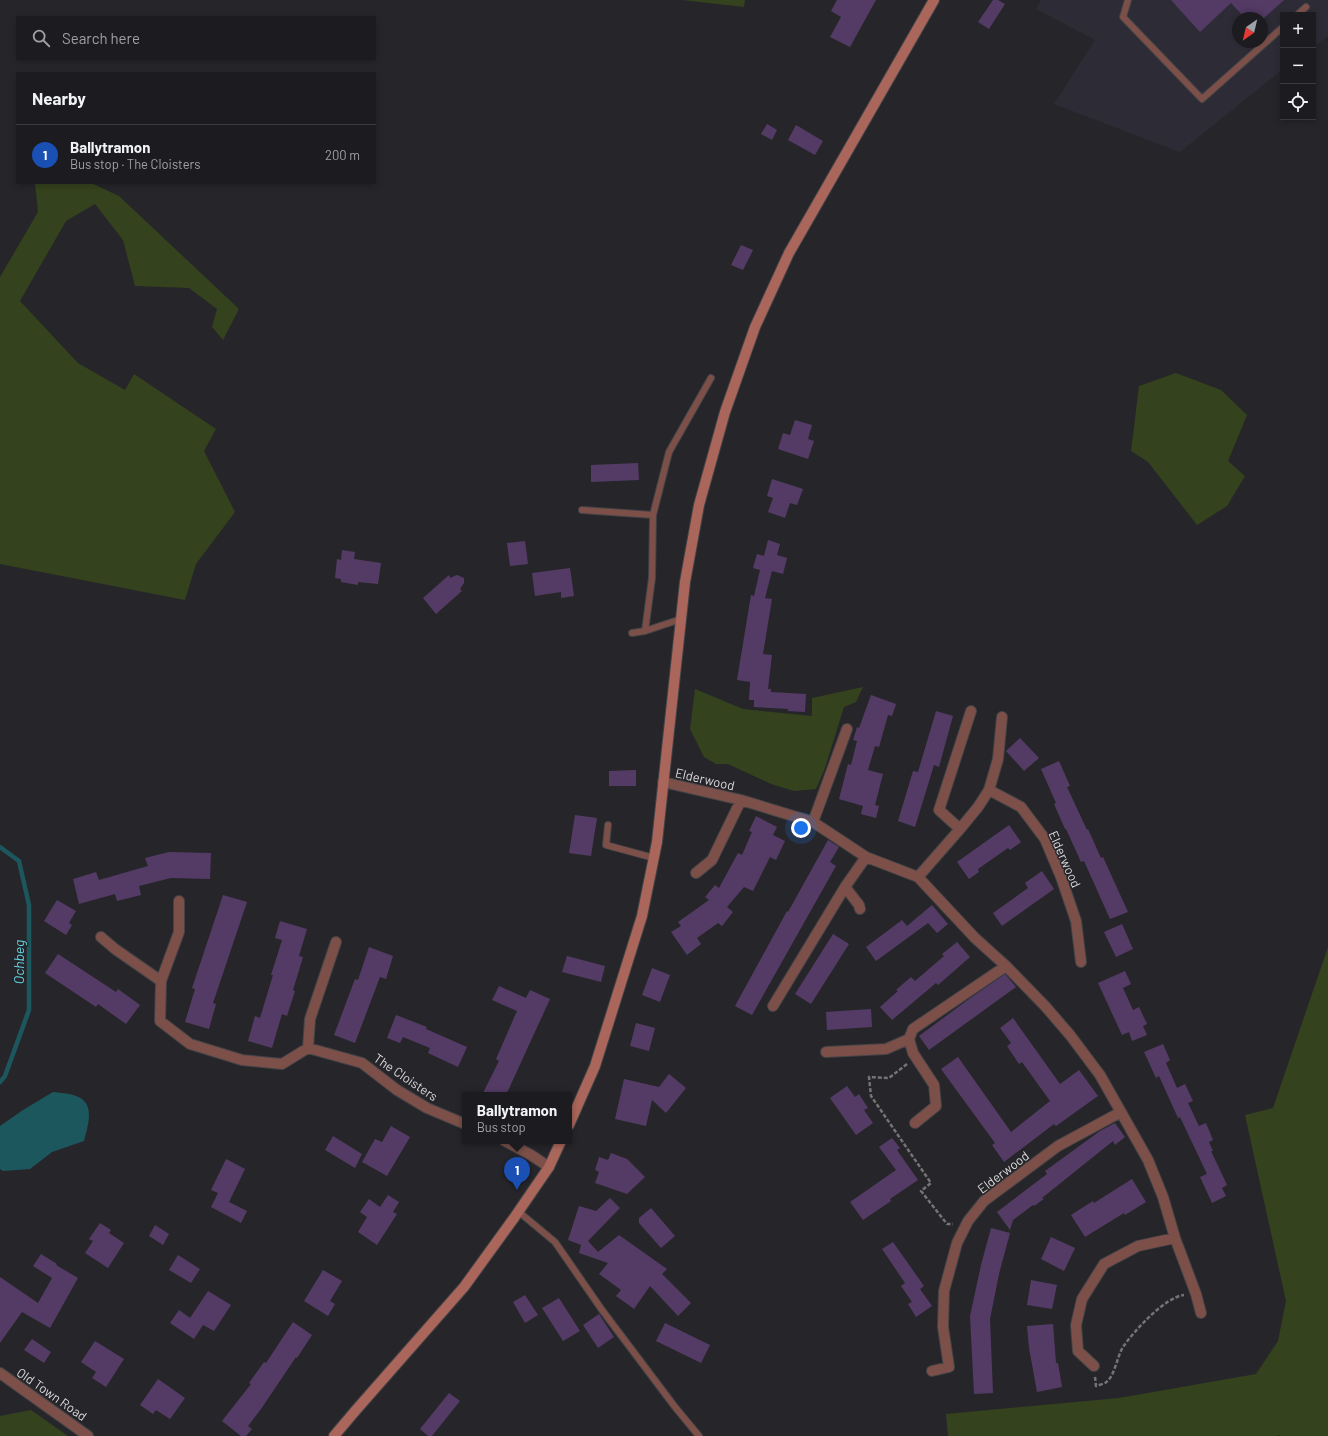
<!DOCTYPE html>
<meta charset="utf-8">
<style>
:root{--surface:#1c1c20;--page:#29292d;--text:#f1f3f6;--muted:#a0a1a5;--line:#3a3a3e;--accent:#f788ec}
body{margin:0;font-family:Barlow,sans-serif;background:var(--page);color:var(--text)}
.controls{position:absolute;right:12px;top:12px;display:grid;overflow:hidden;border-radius:0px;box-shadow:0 2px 6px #0003}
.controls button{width:36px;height:36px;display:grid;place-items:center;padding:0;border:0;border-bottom:1px solid var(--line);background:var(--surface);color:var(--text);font:20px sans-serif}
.compass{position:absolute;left:1232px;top:12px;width:36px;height:36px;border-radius:50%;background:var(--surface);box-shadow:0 2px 6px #0003;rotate:214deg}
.you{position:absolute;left:801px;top:828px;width:14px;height:14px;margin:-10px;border:3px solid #fff;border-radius:50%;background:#1a73e8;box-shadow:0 0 0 6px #1a73e833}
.badge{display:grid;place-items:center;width:26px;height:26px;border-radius:50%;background:var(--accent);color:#fff;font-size:13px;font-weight:700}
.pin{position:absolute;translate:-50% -33px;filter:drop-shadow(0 1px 2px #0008)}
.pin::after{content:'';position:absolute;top:21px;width:14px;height:12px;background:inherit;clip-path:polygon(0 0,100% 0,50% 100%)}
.popup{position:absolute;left:462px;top:1092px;width:110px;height:52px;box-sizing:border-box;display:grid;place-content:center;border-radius:0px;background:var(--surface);filter:drop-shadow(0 1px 3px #0005);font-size:13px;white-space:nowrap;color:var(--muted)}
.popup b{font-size:15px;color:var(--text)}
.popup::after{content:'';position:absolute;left:50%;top:100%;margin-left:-8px;border:8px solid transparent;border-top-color:var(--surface)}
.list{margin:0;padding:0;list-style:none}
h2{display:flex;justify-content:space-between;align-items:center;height:52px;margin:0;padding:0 16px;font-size:17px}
h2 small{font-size:13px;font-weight:400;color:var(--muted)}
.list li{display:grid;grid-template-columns:26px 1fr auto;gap:12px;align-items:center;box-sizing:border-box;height:60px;padding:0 16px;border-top:1px solid var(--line)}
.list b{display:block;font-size:15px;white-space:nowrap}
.list p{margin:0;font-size:13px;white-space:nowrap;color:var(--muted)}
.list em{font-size:13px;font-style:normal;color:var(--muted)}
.icon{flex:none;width:22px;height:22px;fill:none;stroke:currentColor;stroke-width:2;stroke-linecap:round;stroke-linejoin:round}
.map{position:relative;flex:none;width:1328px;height:1436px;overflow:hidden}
.search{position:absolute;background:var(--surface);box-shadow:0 2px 6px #0003;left:16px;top:16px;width:360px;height:44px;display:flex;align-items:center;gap:10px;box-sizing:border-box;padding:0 14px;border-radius:0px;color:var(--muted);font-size:15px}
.panel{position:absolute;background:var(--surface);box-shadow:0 2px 6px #0003;left:16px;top:72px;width:360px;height:112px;border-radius:0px}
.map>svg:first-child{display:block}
</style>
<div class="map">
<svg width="1328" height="1436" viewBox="0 0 1328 1436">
<rect width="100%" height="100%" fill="#26262a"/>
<path fill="#2d2c36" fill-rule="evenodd" d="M1041 0H1328V36L1313 47V15H1283V69L1180 152 1054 104 1095 40 1036 9ZM1238 18H1262V42H1238Z"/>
<path fill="#34421d" d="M682 0H745L744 7Z
M35 183H91L119 196 239 309 223 340 212 327 217 309 189 288 135 286 123 240 95 204 66 221 20 301 78 363 125 390 134 374 216 429 204 451 235 512 196 564 185 600 0 564V277L38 212Z
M1176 373 1221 390 1247 415 1228 461 1245 476 1227 506 1197 525 1148 462 1131 451 1139 386Z
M863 687 856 702 844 707 825 768 816 789 794 791 771 784 728 764H716L704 757 690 729 695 689 743 709 812 716V698Z
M1328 947V1436H1280L1279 1435 1277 1436H948L946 1414 1119 1398 1256 1374 1278 1341 1286 1301 1245 1115 1273 1108Z
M31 1410 68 1436H0V1416Z"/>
<path fill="#1d575e" d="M53 1092C60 1093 69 1093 76 1096 96 1103 88 1125 84 1141L52 1152 30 1169 3 1171 0 1169V1126L23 1110Z"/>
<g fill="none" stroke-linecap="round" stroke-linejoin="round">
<path stroke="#1d575e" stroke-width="4.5" d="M0 847 19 861 29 905V1010L5 1076 0 1082"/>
</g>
<path fill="#543b65" d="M837 0H876L850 47 830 37 841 17 831 11Z
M993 0H998L1005 4 989 29 978 22Z
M1171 0H1284L1264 18H1245L1231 3 1200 32Z
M767 124 777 130 772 140 761 134Z
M796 125 823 141 815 155 788 140Z
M741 245 753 250 743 270 731 265Z
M795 420 812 425 808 439 814 441 808 459 778 449 783 433 790 435Z
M638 463 639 480 591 482V465Z
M772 479 803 489 797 505 790 503 785 518 768 512 773 498 767 496Z
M768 540 780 544 777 555 787 558 783 574 772 571 765 598 772 599 763 654 772 655 768 689H771V692L806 694 805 712 788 711V709L754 707V700H749L750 682 737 680 751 595 754 596 760 570 753 568 757 554 764 556Z
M525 541 528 564 510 566 507 543Z
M342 550 355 552 354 559 381 563 378 584 358 582V585L341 582V579L335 578 337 559 341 560Z
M570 568 574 596 561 598V592L535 596 532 573Z
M449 575 450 578 457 575 464 578V583L460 589 462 591 436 614 423 598Z
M871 695 896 704 892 716 888 715 879 747 875 746 868 770 883 774 875 805 879 806 876 818 861 814 863 806 839 799 848 764 851 765 857 741 853 740 857 727 859 728Z
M936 711 953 716 939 767 934 765 915 827 898 821 913 771 918 772Z
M1020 738 1039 758 1024 771 1006 751Z
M1059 761 1070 786 1067 787 1087 830 1088 829 1101 858 1103 857 1128 912 1110 919 1084 861 1081 862 1066 829H1065L1054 804 1056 803 1041 769Z
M636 770V786H609V771Z
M575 815 597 818 591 856 569 853Z
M756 816 777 827 773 835 785 841 776 860 770 857 753 891 744 887 727 907 733 912 722 926 718 923 697 938 701 944 687 955 671 932 681 926 678 922 709 900 705 897 715 885 719 888 738 853 742 855 752 832 749 831Z
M1009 825 1021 842 1010 850 1008 848 978 869 979 872 969 879 957 862Z
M828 840 839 847 830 862 836 866 752 1015 735 1006 787 911 788 912Z
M169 852 211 853 210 879 171 878 139 886 141 895 117 901 115 894 79 904 73 879 96 872 99 880 148 866 145 858Z
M1042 871 1054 889 1002 926 993 913 1028 888 1025 883Z
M223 895 247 902 213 1003 216 1004 209 1029 185 1022 195 989 192 988Z
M57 900 76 911 69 923 72 925 66 935 44 921Z
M932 905 948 924 937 933 928 923 876 961 866 947 902 920 907 926Z
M280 921 307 929 299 956 303 957 293 990 295 991 287 1016 282 1014 272 1048 248 1041 255 1016 260 1018 273 975H271L282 940 275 938Z
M1122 924 1133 949 1116 957 1104 932Z
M833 934 849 944 811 1004 795 994Z
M957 942 970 957 938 985 936 983 892 1020 880 1007 898 991 896 990 911 977 915 981 944 956 942 954Z
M369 947 393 956 386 979 380 977 355 1043 334 1035 355 979 358 980Z
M58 954 116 992 118 989 140 1005 126 1024 98 1004 96 1007 45 973Z
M567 956 605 966 601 982 562 972Z
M652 968 670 975 660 1002 642 995Z
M1125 971 1131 984 1123 988 1133 1010 1139 1007 1147 1024 1143 1026 1147 1035 1132 1041 1129 1032 1122 1035 1098 983Z
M1005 974 1016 987 929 1050 919 1036 969 999Z
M499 986 526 998 530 990 550 999 506 1095H482L499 1061 496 1059 517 1011 492 1000Z
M871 1009 872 1027 827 1030 826 1012Z
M396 1015 427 1027 426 1029 467 1047 458 1067 428 1053 430 1048 403 1037 400 1043 387 1038Z
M1013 1018 1060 1084 1079 1070 1098 1096 1056 1126 1054 1124 1004 1162 992 1145 995 1143 941 1069 958 1057 1011 1132 1050 1101 1022 1062 1019 1064 1007 1046 1011 1043 1000 1028Z
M636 1023 655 1028 649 1051 630 1046Z
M1163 1044 1170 1060 1166 1063 1177 1088 1185 1084 1193 1101 1188 1103 1199 1126 1206 1123 1213 1140 1209 1142 1213 1151H1211L1227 1185 1222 1188 1226 1196 1212 1203 1200 1177 1207 1174 1180 1117 1178 1118 1159 1076 1156 1078 1144 1052Z
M669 1074 686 1088 666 1113 652 1100 646 1126 615 1119 624 1079 659 1087Z
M847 1086 855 1097 859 1094 868 1108 864 1110 873 1123 856 1135 830 1098Z
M1115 1123 1125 1137 1115 1145 1113 1141 1042 1198 1044 1199 1034 1206 1033 1205 1013 1220 1010 1230 997 1212 1047 1174 1045 1171 1100 1131Z
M391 1126 410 1137 387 1176 362 1162 375 1139 382 1142Z
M333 1136 362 1154 355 1168 325 1150Z
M892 1138 900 1148 897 1150 918 1180 890 1199 891 1201 863 1220 850 1202 896 1170 879 1147Z
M611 1153 627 1159 645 1177 627 1194 595 1183 599 1172 595 1170 599 1157 608 1160Z
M226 1159 245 1169 229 1202 247 1211 241 1223 211 1207 218 1193 211 1190Z
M1132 1179 1146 1202 1125 1215 1124 1213 1085 1237 1071 1215 1093 1201 1094 1203Z
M388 1195 399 1202 393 1212 397 1214 377 1245 358 1232 367 1217 360 1212 369 1199 380 1207Z
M610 1198 620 1208 588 1241 598 1252 619 1235 667 1269 662 1274 691 1303 678 1316 650 1286 634 1309 616 1296 621 1290 599 1274 608 1263 579 1253 581 1245 568 1240 579 1206 596 1211Z
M651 1208 675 1236 661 1248 639 1223V1218Z
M100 1223 111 1230 109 1233 124 1243 108 1268 85 1253 93 1241 89 1239Z
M155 1225 169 1234 163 1245 149 1236Z
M991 1228 1010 1233 999 1274 990 1319 993 1393 974 1394 970 1316 981 1265Z
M1051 1237 1075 1248 1064 1271 1041 1259Z
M893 1242 924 1286 920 1289 932 1306 916 1317 908 1304 912 1302 901 1286 905 1283 882 1249Z
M41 1254 57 1264 56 1265 78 1278 50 1328 22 1312 0 1343V1277L38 1303 52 1278 33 1266Z
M178 1255 200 1269 191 1283 169 1270Z
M323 1270 342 1281 330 1301 335 1304 328 1316 304 1301Z
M1031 1280 1057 1285 1052 1309 1027 1305Z
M208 1291 231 1305 214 1331 203 1325 194 1339 170 1323 179 1310 190 1318Z
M525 1295 538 1315 525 1323 513 1302Z
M559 1298 580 1331 563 1341 542 1308Z
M599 1314 614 1337 598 1348 583 1325Z
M293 1322 312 1335 297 1358 296 1357 261 1409 248 1426 252 1429 246 1436H241L222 1421 251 1384 249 1383 264 1362 266 1363Z
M665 1323 710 1345 701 1363 656 1341Z
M1053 1324 1056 1363H1058L1062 1387 1037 1392 1029 1348 1027 1326Z
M32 1339 51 1352 44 1363 24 1350Z
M95 1341 124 1359 106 1387 92 1378 96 1372 81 1362Z
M158 1379 185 1398 170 1419 156 1410 153 1414 140 1405Z
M449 1393 460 1401 432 1436H428L420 1429Z"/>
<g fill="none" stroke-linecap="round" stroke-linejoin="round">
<g stroke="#434347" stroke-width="8">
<path id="service" d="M1128 0 1123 17 1202 99 1283 27
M1297 15 1306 7
M582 510 653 515
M645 631 652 578 653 515 669 452 711 378
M632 633 645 631 681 619
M608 825 606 845 654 858
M519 1212 555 1242 602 1310 675 1407 699 1436"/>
</g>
<g stroke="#434347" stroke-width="12">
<path id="minor" d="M663 782 741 800 813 822 866 857 918 877 975 938 1006 966 1045 1006 1070 1035 1100 1075 1148 1160 1163 1197 1175 1238 1196 1294 1201 1313
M989 790 1021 807 1045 839 1061 877 1076 921 1081 962
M813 822 847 729
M960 829 939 810 971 711
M696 873 712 860 741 800
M918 877 960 829 978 807 989 790 998 759 1002 717
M845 887 859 905 860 909
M179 901V932L161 981 160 1021 190 1044 242 1060 282 1064 308 1048 362 1063 397 1090 427 1108 465 1124
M101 937 115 949 161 981
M773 1006 845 887 866 857
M308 1048 310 1019 336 942
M826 1052 886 1049 909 1039
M915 1123 936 1106 934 1085 913 1053 909 1039 913 1029 1006 966
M505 1141 531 1155 549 1167
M1094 1366 1078 1351 1076 1325 1082 1299 1104 1264 1138 1246 1175 1238
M932 1371 949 1367 943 1327 944 1291 957 1243 968 1221 984 1201 1058 1146 1121 1112
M0 1373 88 1436"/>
</g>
<g stroke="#434347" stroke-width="12">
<path id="secondary" d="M569 1125 595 1066 642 916 657 842 685 582 699 505 725 412 755 327 789 253 934 0
M334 1436 356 1410 464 1287 514 1218 549 1167 561 1141"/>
</g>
<path stroke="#747477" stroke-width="2.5" stroke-dasharray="4 2" stroke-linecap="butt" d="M907 1064 889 1078 869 1077 871 1096 931 1183 921 1191 947 1224H953
M1095 1377 1096 1386C1099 1385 1103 1384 1105 1383 1115 1377 1117 1356 1123 1347 1134 1331 1165 1297 1184 1295"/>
<use href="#service" stroke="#7c5049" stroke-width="6"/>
<use href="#minor" stroke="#7c5049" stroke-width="10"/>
<use href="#secondary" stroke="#ab665b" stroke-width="10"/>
</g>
<g text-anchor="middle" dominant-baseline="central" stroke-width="3" stroke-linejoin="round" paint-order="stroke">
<g font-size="13" fill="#dbdbde" stroke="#26262a">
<text transform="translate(705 779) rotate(13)">Elderwood</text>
<text transform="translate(1065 859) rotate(66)">Elderwood</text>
<text transform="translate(406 1077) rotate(34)">The Cloisters</text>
<text transform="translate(1003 1172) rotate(-37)">Elderwood</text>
<text transform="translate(52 1394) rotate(35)">Old Town Road</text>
</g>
<g font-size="14" font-style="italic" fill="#61d3e1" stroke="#26262a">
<text transform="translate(18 962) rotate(-90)">Ochbeg</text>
</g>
</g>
</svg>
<div class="controls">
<button>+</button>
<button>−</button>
<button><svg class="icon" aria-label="locate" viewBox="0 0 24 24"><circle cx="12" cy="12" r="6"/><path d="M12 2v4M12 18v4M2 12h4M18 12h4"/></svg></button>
</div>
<svg class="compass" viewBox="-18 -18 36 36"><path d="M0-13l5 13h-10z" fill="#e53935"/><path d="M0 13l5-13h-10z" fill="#a0a1a5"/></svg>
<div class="you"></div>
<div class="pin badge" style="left:517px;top:1190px;background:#1a4fb4">1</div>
<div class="popup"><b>Ballytramon</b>Bus stop</div>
<div class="search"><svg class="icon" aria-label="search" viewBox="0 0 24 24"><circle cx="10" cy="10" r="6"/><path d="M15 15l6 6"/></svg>Search here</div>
<section class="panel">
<h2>Nearby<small></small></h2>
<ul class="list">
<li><span class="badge" style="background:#1a4fb4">1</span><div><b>Ballytramon</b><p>Bus stop · The Cloisters</p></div><em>200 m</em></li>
</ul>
</section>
</div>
